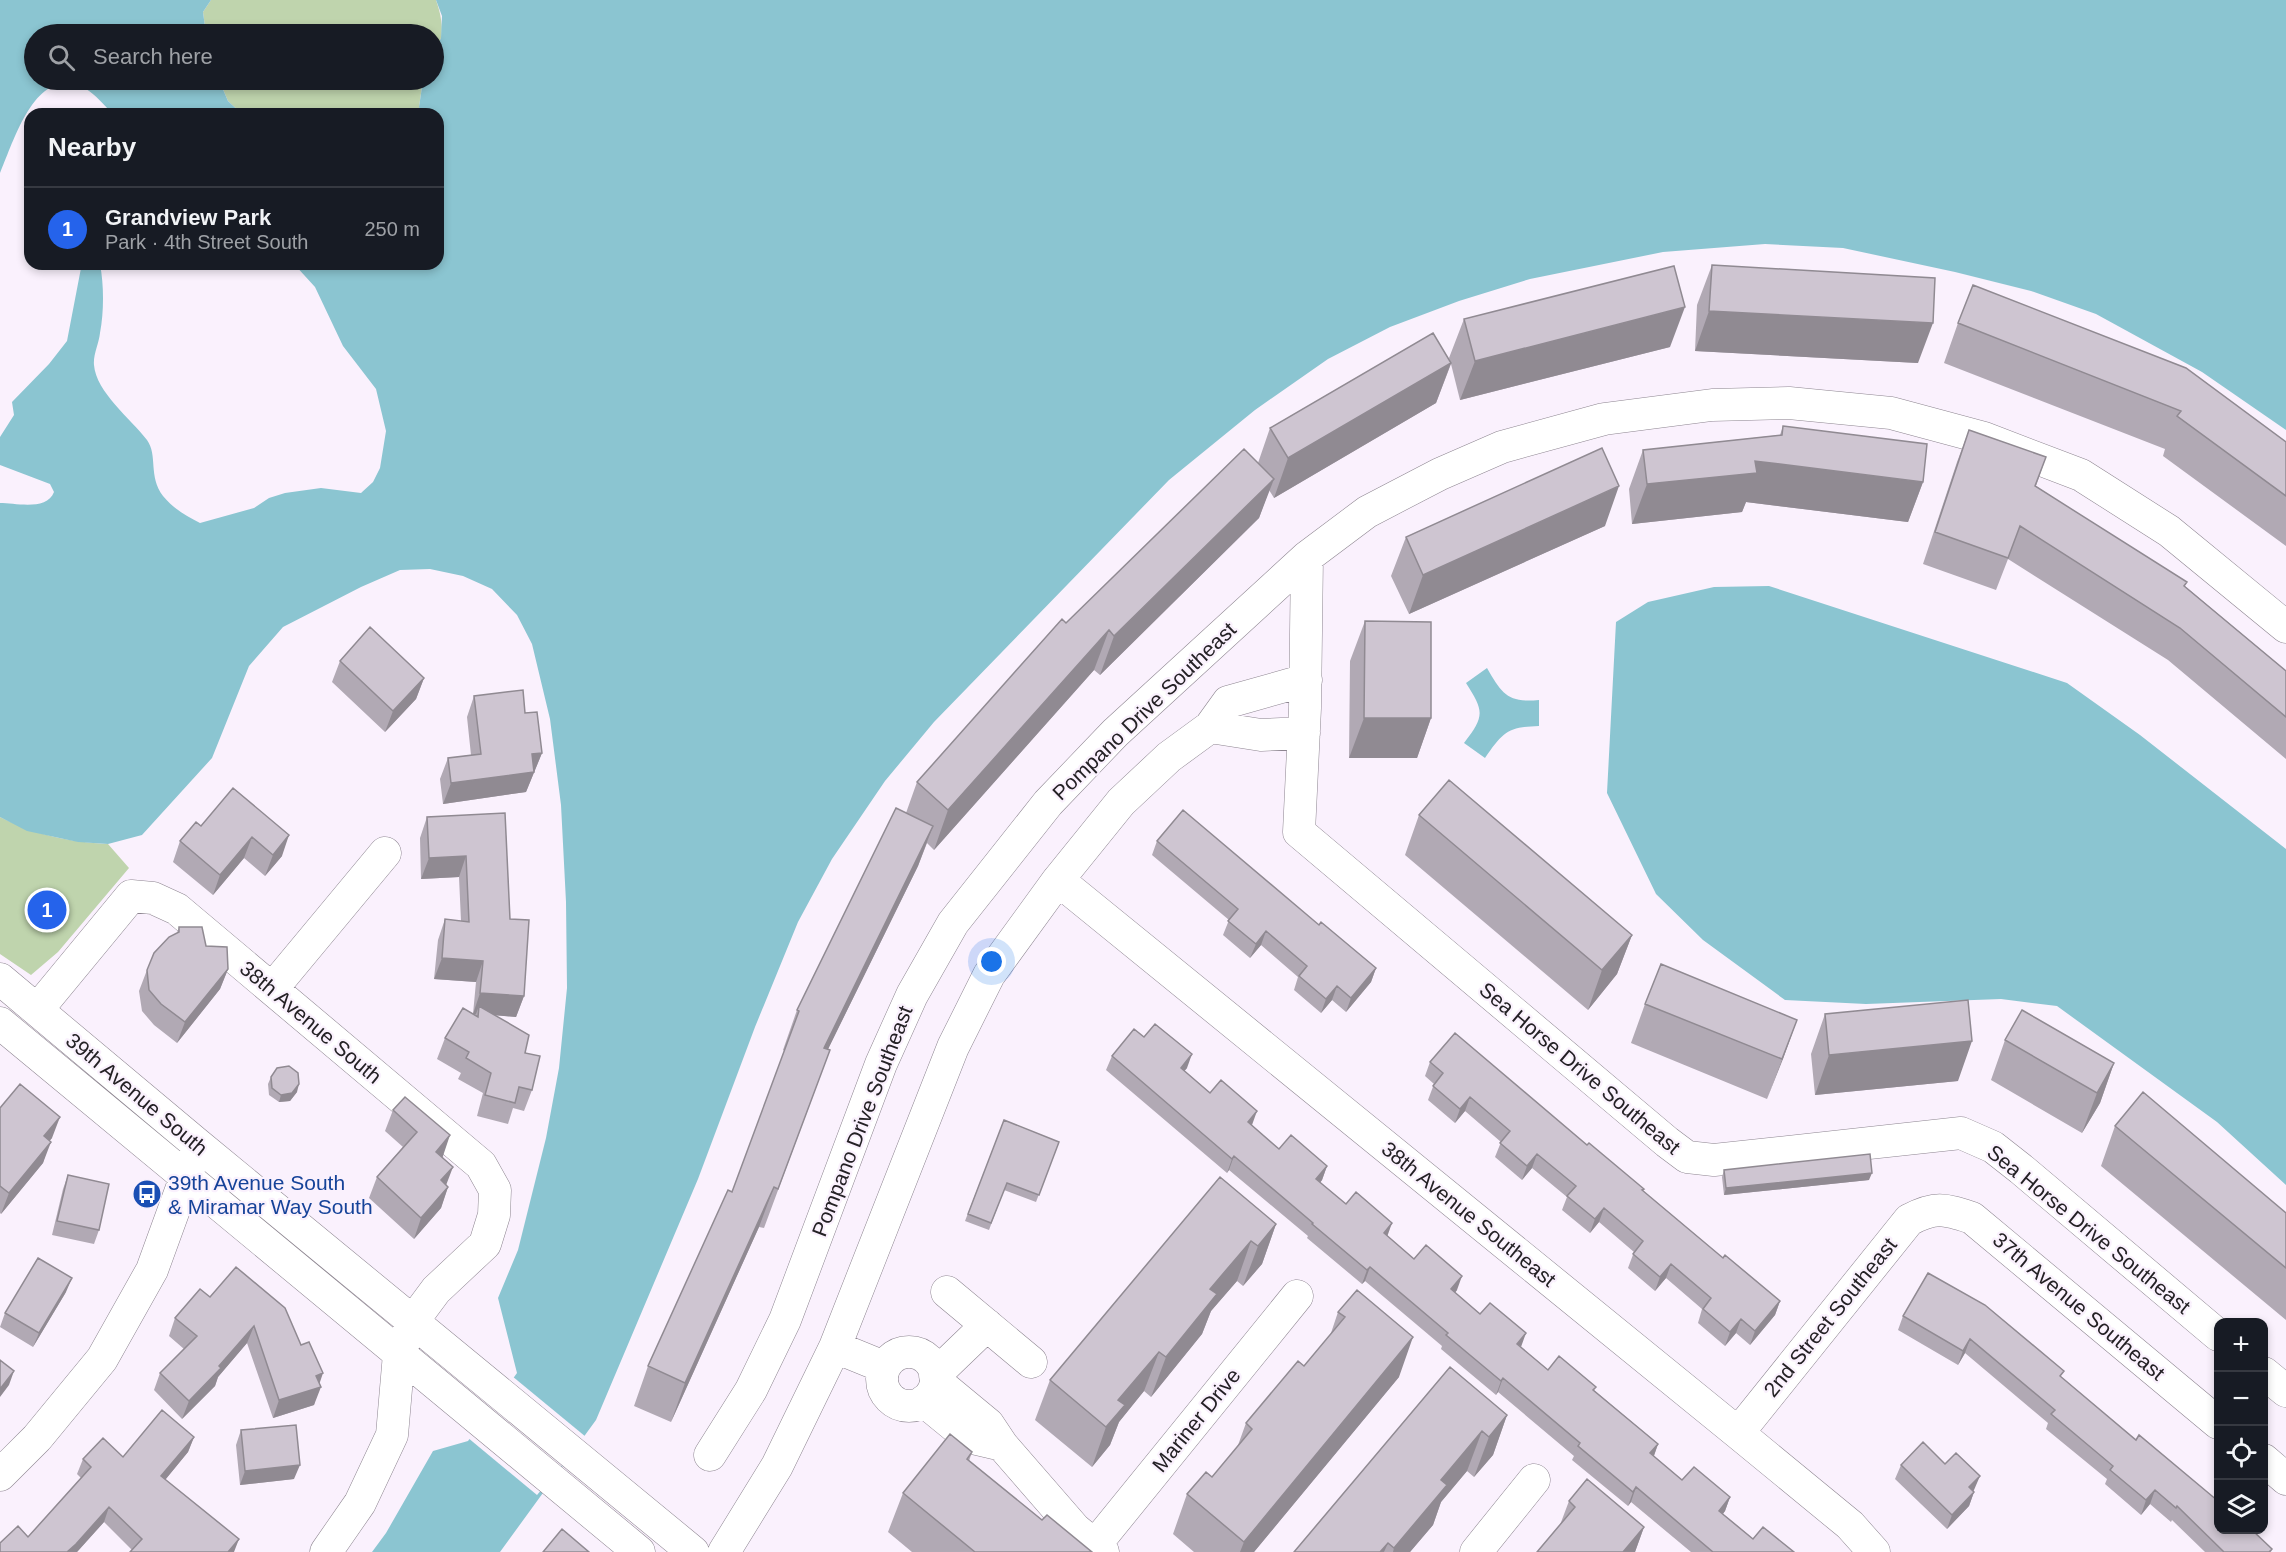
<!DOCTYPE html>
<meta charset="utf-8">
<style>
:root{--surface:#171b24;--page:#242831;--text:#f1f3f6;--muted:#9ea1a6;--line:#363941;--accent:#2563eb}
body{margin:0;font-family:Helvetica,sans-serif;background:var(--page);color:var(--text)}
.controls{position:absolute;right:18px;bottom:18px;display:grid;overflow:hidden;border-radius:12px;box-shadow:0 3px 9px #0003}
.controls button{width:54px;height:54px;display:grid;place-items:center;padding:0;border:0;border-bottom:2px solid var(--line);background:var(--surface);color:var(--text);font:30px sans-serif}
.you{position:absolute;left:992px;top:962px;width:21px;height:21px;margin:-15px;border:4px solid #fff;border-radius:50%;background:#1a73e8;box-shadow:0 0 0 9px #1a73e833}
.badge{display:grid;place-items:center;width:39px;height:39px;border-radius:50%;background:var(--accent);color:#fff;font-size:20px;font-weight:700}
.pin{position:absolute;translate:-50% -50%;border:3px solid #fff;box-shadow:0 2px 6px #0006}
.list{margin:0;padding:0;list-style:none}
h2{display:flex;justify-content:space-between;align-items:center;height:78px;margin:0;padding:0 24px;font-size:26px}
h2 small{font-size:20px;font-weight:400;color:var(--muted)}
.list li{display:grid;grid-template-columns:39px 1fr auto;gap:18px;align-items:center;box-sizing:border-box;height:84px;padding:0 24px;border-top:2px solid var(--line)}
.list b{display:block;font-size:22px;white-space:nowrap}
.list p{margin:0;font-size:20px;white-space:nowrap;color:var(--muted)}
.list em{font-size:20px;font-style:normal;color:var(--muted)}
.icon{flex:none;width:33px;height:33px;fill:none;stroke:currentColor;stroke-width:2;stroke-linecap:round;stroke-linejoin:round}
.map{position:relative;flex:none;width:2286px;height:1552px;overflow:hidden}
.search{position:absolute;background:var(--surface);box-shadow:0 3px 9px #0003;left:24px;top:24px;width:420px;height:66px;display:flex;align-items:center;gap:15px;box-sizing:border-box;padding:0 21px;border-radius:33px;color:var(--muted);font-size:22px}
.panel{position:absolute;background:var(--surface);box-shadow:0 3px 9px #0003;left:24px;top:108px;width:420px;height:162px;border-radius:18px}
.map>svg:first-child{display:block}
</style>
<div class="map">
<svg width="2286" height="1552" viewBox="0 0 2286 1552">
<rect width="100%" height="100%" fill="#faf1fd"/>
<path fill="#bfd4ad" d="M211 0H436C442 17 446 38 434 53V34H206L203 12Z
M219 80H423L419 107 421 114H242L228 101Z
M0 817C36 835 69 842 108 844L129 868 58 952 31 975 0 954Z"/>
<path fill="#8bc5d1" d="M0 0H211L203 12 206 34H34V80H219L228 101 242 114H113C105 106 95 94 86 89 36 61 14 141 0 173Z
M436 0H2286V430L2202 372 2096 314 2031 291 1955 272 1843 248 1765 244 1663 252 1530 279 1459 301 1390 327 1328 359 1255 410 1169 480 934 722 885 781 832 859 798 922 755 1027 698 1179 596 1420 500 1552H372L386 1533 433 1451 468 1441 517 1373 498 1298 518 1250 546 1138 559 1068 567 988 566 902 561 805 550 719 532 644 517 615 492 589 463 576 430 569 400 570 361 587 283 627 249 666 212 758 142 835 108 844 78 842 27 831 0 817V503C16 503 47 511 54 492L50 484 0 465V437L14 415 12 402 49 364 67 341 81 268 85 264H100C104 285 104 312 100 333 99 343 93 355 94 365 96 392 131 419 147 440 158 455 148 476 163 496 174 509 186 516 200 523L254 508 269 498 285 493 321 488 361 493 373 482 380 468 386 431 376 389 343 346 315 287 294 264H438V114H421L419 107 423 80H434V53L441 38 442 16Z
M1769 586 2067 683 2140 735 2286 849V1185L2217 1122 2057 1006 2001 999 1866 1004 1785 1000 1703 940 1656 894 1607 793 1616 622 1648 602 1714 587Z
M1487 668C1502 694 1508 703 1539 700V726C1508 727 1503 732 1485 758L1464 743C1485 716 1484 711 1466 683Z"/>
<path fill="#faf1fd" d="M512 1376 586 1437 537 1495 467 1437Z"/>
<g fill="none" stroke-linecap="round" stroke-linejoin="round">
<g stroke="#8d8590" stroke-width="33">
<path id="minor" d="M1307 557 1305 708 1299 832 1667 1142 1687 1157 1714 1160 1961 1133 1993 1147 2021 1169 2218 1335
M1210 727 1261 735 1304 733
M1058 880 1738 1433 1850 1525 1874 1552
M0 979 197 1144 693 1552
M272 989 385 853
M37 1010 131 896 153 898 177 909 481 1165 495 1190 494 1215 485 1244 436 1290 413 1321 399 1354 392 1435 360 1503 326 1552
M0 1023 639 1552
M947 1292 1031 1362
M835 1347 884 1367
M882 1379a27 27 0 1 1 54 0a27 27 0 1 1-54 0Z
M2264 1373 2286 1391
M935 1375 987 1325
M936 1381 988 1424 1002 1445 1075 1529 1103 1552
M924 1401 968 1437 1002 1445
M1738 1433 1909 1220C1936 1206 1944 1209 1972 1218L2218 1423
M710 1455 751 1390 785 1320 881 1064 912 995 953 923 1048 803 1115 733 1307 557 1367 512 1440 474 1502 447 1604 419 1712 405 1789 403 1891 413 1984 438 2081 475 2169 531 2286 627
M2264 1460 2286 1479
M0 1475 37 1438 102 1359 152 1270 192 1160
M1095 1545 1297 1296
M724 1552 777 1466 835 1347 953 1047 989 975 1058 880 1121 802 1169 757 1210 727 1228 702 1306 680
M1476 1552 1534 1480"/>
</g>
<use href="#minor" stroke="#fff" stroke-width="32"/>
</g>
<path fill="#b1a9b4" d="M1712 265 1918 363 1695 351 1697 305Z
M1464 319 1670 347 1460 400 1451 364 1436 403 1274 498 1269 490 1259 518 1100 675 1094 670 934 850 927 843 918 866 828 1049 830 1050 764 1228 759 1227 671 1422 634 1406 648 1366 732 1192 785 1051 783 1050 797 1010 906 813 917 782 1066 623 1258 463 1270 428 1450 362 1449 358Z
M1958 323 2286 442V546L2163 456 2165 449 1944 363Z
M1783 426 1923 482 1908 522 1746 502 1742 512 1632 524 1629 489 1643 450 1780 435Z
M1969 430 2046 457 2036 486 2185 586 2286 671V759L2168 660 2008 559 1996 590 1923 564 1957 462Z
M1605 526 1409 614 1391 576 1406 537Z
M1365 621 1431 718 1417 758H1349L1350 661Z
M340 661 424 678 416 699 385 732 332 682Z
M474 696 525 713 542 753 526 792 443 804 440 779 448 758 471 755 467 717Z
M233 788 282 856 265 876 244 858 213 895 173 862 180 841 201 826Z
M505 813 510 919 524 996 516 1017 495 1015 525 1053 532 1090 524 1111 513 1108 508 1124 477 1116 483 1093 458 1079 461 1073 437 1059 445 1038 473 1014 476 982 434 979 438 940 445 919 461 921 459 877 421 879 420 838 427 817Z
M1419 815 1632 935 1617 974 1588 1010 1405 855Z
M1157 841 1319 925 1376 968 1371 982 1346 1012 1332 1000 1321 1013 1294 990 1298 977 1261 945 1250 958 1223 935 1229 920 1152 855Z
M179 927 206 946 228 969 220 989 177 1043 154 1025 142 1011 139 991 147 970 177 933Z
M1645 1004 1797 1020 1767 1099 1631 1043Z
M1825 1014 1958 1081 1815 1095 1811 1054Z
M1144 1037 1187 1068 1184 1071 1279 1149 1327 1166 1322 1180 1320 1183 1414 1259 1457 1290 1455 1293 1548 1370 1596 1387 1594 1390 1658 1444 1654 1456 1682 1480 1730 1497 1725 1511 1723 1514 1753 1539 1794 1552H1691L1631 1502 1628 1506 1572 1460 1574 1456 1498 1392 1496 1395 1441 1349 1442 1346 1365 1281 1362 1284 1307 1238 1308 1236 1229 1170 1227 1173 1106 1070 1112 1056Z
M2005 1040 2114 1063 2100 1103 2082 1133 1991 1080Z
M1430 1062 1587 1145 1644 1189 1643 1191 1723 1258 1780 1301 1775 1315 1750 1345 1736 1333 1725 1346 1698 1323 1702 1309 1666 1278 1655 1291 1628 1268 1634 1252 1599 1222 1590 1233 1562 1210 1567 1197 1532 1168 1522 1180 1495 1157 1501 1142 1465 1111 1455 1123 1428 1100 1434 1084 1425 1076Z
M271 1077 297 1092 290 1101 279 1102 269 1095 268 1084Z
M0 1108 52 1138 49 1141 43 1163 1 1214 0 1213Z
M393 1110 443 1156 446 1185 448 1187 441 1208 414 1239 369 1198 377 1177 403 1147 385 1131Z
M1004 1120 1059 1142 1036 1202 1004 1190 989 1230 965 1221Z
M2115 1126 2286 1213V1320L2101 1166Z
M1724 1170 1869 1180 1724 1195 1722 1177Z
M68 1175 99 1230 94 1244 52 1235 63 1189Z
M1276 1224 1262 1264 1243 1286 1237 1281 1211 1311 1202 1334 1151 1397 1144 1391 1119 1422 1110 1445 1092 1467 1035 1420 1050 1380Z
M1928 1273 2061 1377 2136 1440 2272 1549 2271 1552H2205L2172 1520 2171 1522 2150 1504 2141 1515 2105 1484 2107 1479 2046 1429 2048 1423 1965 1353 1958 1365 1898 1330 1903 1316Z
M1357 1290 1399 1377 1254 1552H1194L1173 1534 1187 1494 1212 1477 1237 1448 1246 1423 1304 1366 1330 1336 1338 1312Z
M66 1292 33 1347 0 1327 5 1313Z
M210 1297 301 1345 319 1384 314 1405 273 1418 247 1343 218 1377 215 1386 182 1419 154 1390 160 1373 184 1349 169 1336 175 1318Z
M1507 1415 1493 1455 1474 1477 1467 1471 1441 1502 1433 1525 1410 1552H1294Z
M241 1430 294 1479 240 1485 236 1445Z
M194 1437 188 1452 165 1480 239 1539 132 1550 104 1522 77 1552H0L28 1537 81 1478 77 1474 83 1459 123 1457Z
M972 1452 969 1461 1042 1520 1092 1552H912L888 1532 903 1493Z
M1945 1464 1974 1490 1973 1491 1974 1492 1969 1506 1947 1529 1895 1479 1901 1465Z
M1569 1501 1644 1527 1635 1552H1537L1560 1525Z"/>
<path fill="#908a92" d="M1685 307 1670 347 1460 400 1475 361Z
M1709 311 1933 323 1918 363 1695 351Z
M1451 363 1436 403 1274 498 1288 458Z
M1755 461 1923 482 1908 522 1746 502 1742 512 1632 524 1647 484Z
M1274 479 1259 518 1100 675 1114 636Z
M1619 486 1605 526 1409 614 1423 575Z
M1109 630 1094 670 934 850 948 810Z
M424 678 416 699 385 732 393 711Z
M1364 718H1431L1417 758H1349Z
M542 753 526 792 443 804 451 783 532 754Z
M933 826 918 866 809 1088 824 1048Z
M289 835 282 856 265 876 273 855Z
M252 837 244 858 213 895 220 875Z
M466 856 459 877 421 879 429 858Z
M1266 931 1261 945 1250 958 1256 944Z
M1632 935 1617 974 1588 1010 1602 970Z
M442 958 483 961 476 982 434 979Z
M1376 968 1371 982 1346 1012 1351 998Z
M228 969 220 989 177 1043 185 1022Z
M1337 986 1332 1000 1321 1013 1326 999Z
M480 993 524 996 516 1017 479 1014V1006L476 1014H473Z
M1797 1020 1783 1059 1767 1099 1782 1059Z
M1972 1041 1958 1081 1815 1095 1829 1055Z
M1192 1054 1187 1068 1175 1082 1181 1068Z
M2114 1063 2100 1103 2082 1133 2097 1093Z
M299 1084 297 1092 290 1101 279 1102 281 1095Z
M1470 1097 1465 1111 1455 1123 1460 1109Z
M1257 1111 1252 1125 1243 1136 1248 1122Z
M60 1117 52 1138 36 1157 44 1136Z
M450 1135 443 1156 429 1172 436 1152Z
M51 1142 43 1163 1 1214 9 1193Z
M1537 1154 1532 1168 1522 1180 1527 1166Z
M1234 1156 1229 1170 1227 1173 1232 1159Z
M1327 1166 1322 1180 1311 1193 1316 1179Z
M453 1167 445 1188 441 1180Z
M1872 1173 1869 1180 1724 1195 1726 1188Z
M448 1187 441 1208 414 1239 421 1218Z
M774 1187 759 1227 671 1422 685 1383Z
M1604 1208 1599 1222 1590 1233 1595 1219Z
M1392 1223 1387 1237 1384 1233Z
M1276 1224 1262 1264 1243 1286 1258 1246Z
M1251 1241 1237 1281 1211 1311 1202 1334 1151 1397 1166 1357 1210 1289Z
M1671 1264 1666 1278 1655 1291 1660 1277Z
M1370 1267 1365 1281 1362 1284 1367 1270Z
M1462 1276 1457 1290 1446 1303 1451 1289Z
M72 1278 66 1292 33 1347 39 1333Z
M1780 1301 1775 1315 1750 1345 1755 1331Z
M1741 1319 1736 1333 1725 1346 1730 1332Z
M254 1326 247 1343 218 1377 215 1386 182 1419 189 1401Z
M1526 1333 1521 1347 1517 1344Z
M1413 1337 1399 1377 1254 1552H1240L1244 1542Z
M1970 1339 1965 1353 1958 1365 1963 1351Z
M1159 1352 1144 1391 1119 1422 1110 1445 1092 1467 1106 1427 1118 1400Z
M14 1371 9 1385 0 1397V1389Z
M323 1373 318 1388 321 1387 314 1405 273 1418 279 1400 316 1376Z
M1503 1378 1498 1392 1496 1395 1501 1381Z
M1507 1415 1493 1455 1474 1477 1489 1437Z
M1482 1431 1467 1471 1441 1502 1433 1525 1410 1552H1393L1394 1548 1441 1480Z
M194 1437 188 1452 156 1491 161 1476Z
M1658 1444 1653 1458 1650 1453Z
M300 1465 294 1479 240 1485 245 1471Z
M1980 1476 1974 1490 1963 1501 1969 1487Z
M1636 1487 1631 1502 1628 1506 1633 1492Z
M2155 1490 2150 1504 2141 1515 2146 1500Z
M1974 1492 1969 1506 1947 1529 1952 1515Z
M1730 1497 1725 1511 1714 1525 1719 1511Z
M109 1507 104 1522 77 1552H67Z
M1644 1527 1635 1552H1623Z
M239 1539 234 1552H228Z
M1388 1543 1384 1552H1380Z"/>
<path fill="#cec5d1" stroke="#908a92" stroke-width="1.5" d="M1712 265 1935 278 1933 323 1709 311Z
M1674 266 1685 307 1475 361 1464 319Z
M1973 285 2186 368 2286 442V496L2177 416 2181 411 1958 323Z
M1433 333 1451 363 1288 458 1270 428Z
M1783 426 1927 444 1923 482 1755 461 1757 473 1647 484 1643 450 1782 435Z
M1969 430 2046 457 2035 486 2187 582 2184 586 2286 671V717L2180 628 2020 526 2008 558 1935 532Z
M1602 448 1619 486 1423 575 1406 537Z
M1244 449 1274 479 1114 636 1109 630 948 810 917 782 1062 619 1066 623Z
M1365 621 1431 622V718H1364Z
M370 627 424 678 393 711 340 661Z
M523 690 525 713 537 712 542 753 532 754 534 772 451 783 448 758 481 754 474 696Z
M1449 780 1632 935 1602 970 1419 815Z
M233 788 289 835 273 855 252 837 220 875 180 841 196 822 201 826Z
M896 808 933 826 824 1048 830 1050 778 1189 774 1187 685 1383 648 1366 728 1190 732 1192 799 1011 797 1010Z
M1183 810 1319 925 1321 922 1376 968 1351 998 1337 986 1326 999 1299 976 1307 966 1266 931 1256 944 1228 921 1238 909 1157 841Z
M505 813 510 919 529 920 524 996 480 993 483 961 442 958 445 919 469 922 466 856 429 858 427 817Z
M179 927H202L206 946 227 947 228 969 185 1022 161 1004 149 990 147 970 154 953 169 937 179 932Z
M1661 964 1797 1020 1782 1059 1645 1004Z
M1968 1000 1972 1041 1829 1055 1825 1014Z
M479 1006 529 1035 525 1053 540 1056 532 1090 519 1087 515 1103 485 1095 491 1073 466 1058 469 1052 445 1038 463 1008 478 1017Z
M2022 1010 2114 1063 2097 1093 2005 1040Z
M1155 1024 1192 1054 1181 1068 1210 1093 1221 1080 1257 1111 1248 1122 1279 1149 1291 1135 1327 1166 1316 1179 1346 1204 1356 1192 1392 1223 1384 1233 1414 1259 1426 1245 1462 1276 1451 1289 1480 1314 1490 1303 1526 1333 1517 1344 1548 1370 1559 1356 1596 1387 1593 1390 1658 1444 1650 1453 1682 1480 1694 1467 1730 1497 1719 1511 1753 1539 1763 1527 1794 1552H1713L1636 1487 1633 1492 1578 1446 1580 1443 1503 1378 1501 1381 1446 1335 1448 1333 1370 1267 1367 1270 1312 1224 1313 1223 1234 1156 1232 1159 1112 1056 1134 1029 1144 1037Z
M1455 1033 1587 1145 1589 1143 1644 1189 1642 1190 1723 1258 1725 1255 1780 1301 1755 1331 1741 1319 1730 1332 1703 1309 1711 1298 1671 1264 1660 1277 1633 1254 1643 1241 1604 1208 1595 1219 1567 1196 1576 1186 1537 1154 1527 1166 1500 1143 1510 1131 1470 1097 1460 1109 1433 1086 1443 1073 1430 1062Z
M289 1066 298 1073 299 1084 292 1093 281 1095 272 1088 271 1077 277 1068Z
M20 1084 60 1117 44 1136 51 1142 9 1193 0 1186V1108Z
M2143 1092 2286 1213V1268L2115 1126Z
M405 1097 450 1135 436 1152 453 1167 441 1180 448 1187 421 1218 377 1177 417 1132 393 1110Z
M1004 1120 1059 1142 1039 1195 1007 1183 991 1223 968 1214Z
M1870 1154 1872 1173 1726 1188 1724 1170Z
M68 1175 109 1184 99 1230 57 1221Z
M1220 1177 1276 1224 1258 1246 1251 1241 1210 1289 1217 1294 1166 1357 1159 1352 1118 1400 1125 1405 1106 1427 1050 1380Z
M38 1258 72 1278 39 1333 5 1313Z
M236 1267 285 1308 301 1345 309 1342 323 1373 316 1376 321 1387 279 1400 254 1326 219 1366 221 1368 189 1401 160 1373 197 1336 175 1318 200 1289 210 1297Z
M1928 1273 1985 1305 2064 1371 2060 1376 2136 1440 2139 1435 2218 1501V1530H2252L2272 1549 2269 1552H2224L2177 1506 2176 1508 2155 1490 2146 1500 2110 1470 2113 1466 2051 1414 2055 1410 1970 1339 1963 1351 1903 1316Z
M1357 1290 1413 1337 1244 1542 1187 1494 1206 1472 1212 1477 1252 1429 1246 1423 1298 1361 1304 1366 1345 1317 1338 1312Z
M0 1360 14 1371 0 1389Z
M1450 1367 1507 1415 1489 1437 1482 1431 1441 1480 1447 1485 1394 1548 1388 1543 1380 1552H1294Z
M162 1410 194 1437 161 1476 239 1539 228 1552H130L142 1539 109 1507 76 1544 67 1552H0V1543L18 1526 28 1537 91 1467 83 1459 103 1438 123 1457Z
M296 1425 300 1465 245 1471 241 1430Z
M950 1434 972 1452 967 1459 1042 1520 1047 1515 1092 1552H975L903 1493Z
M1923 1442 1945 1464 1956 1453 1980 1476 1969 1487 1974 1492 1952 1515 1901 1465Z
M1587 1479 1644 1527 1623 1552H1537L1575 1507 1569 1501Z
M562 1529 589 1552H543Z"/>
<defs>
<g id="bus-disc" transform="scale(1.5)"><circle r="9.5" fill="#1a4fb4" stroke="#faf1fd"/><path d="M-5-6H5V4H4V6H2V4H-2V6H-4V4H-5ZM-3.5-4V0h7V-4ZM-3.5 1.2v1.5H-2V1.2ZM2 1.2v1.5H3.5V1.2Z" fill="#fff"/></g>
</defs>
<g fill-rule="evenodd">
<use href="#bus-disc" x="147" y="1194"/>
</g>
<g text-anchor="middle" dominant-baseline="central" stroke-width="4.5" stroke-linejoin="round" paint-order="stroke">
<g font-size="21" fill="#242125" stroke="#faf1fd">
<text transform="translate(1144 711) rotate(-44)">Pompano Drive Southeast</text>
<text transform="translate(311 1022) rotate(40)">38th Avenue South</text>
<text transform="translate(1580 1068) rotate(40)">Sea Horse Drive Southeast</text>
<text transform="translate(137 1094) rotate(40)">39th Avenue South</text>
<text transform="translate(862 1121) rotate(-69)">Pompano Drive Southeast</text>
<text transform="translate(1469 1214) rotate(39)">38th Avenue Southeast</text>
<text transform="translate(2089 1229) rotate(39)">Sea Horse Drive Southeast</text>
<text transform="translate(2079 1306) rotate(40)">37th Avenue Southeast</text>
<text transform="translate(1830 1317) rotate(-51)">2nd Street Southeast</text>
<text transform="translate(1196 1420) rotate(-51)">Mariner Drive</text>
</g>
<g font-size="21" fill="#164399" stroke="#faf1fd" text-anchor="start">
<text x="168" y="1182">39th Avenue South<tspan x="168" dy="24">&amp; Miramar Way South</tspan></text>
</g>
</g>
</svg>
<div class="controls">
<button>+</button>
<button>−</button>
<button><svg class="icon" aria-label="locate" viewBox="0 0 24 24"><circle cx="12" cy="12" r="6"/><path d="M12 2v4M12 18v4M2 12h4M18 12h4"/></svg></button>
<button><svg class="icon" aria-label="layers" viewBox="0 0 24 24"><path d="M12 4l9 5-9 5-9-5zM3 14l9 5 9-5"/></svg></button>
</div>
<div class="you"></div>
<div class="pin badge" style="left:47px;top:910px">1</div>
<div class="search"><svg class="icon" aria-label="search" viewBox="0 0 24 24"><circle cx="10" cy="10" r="6"/><path d="M15 15l6 6"/></svg>Search here</div>
<section class="panel">
<h2>Nearby<small></small></h2>
<ul class="list">
<li><span class="badge">1</span><div><b>Grandview Park</b><p>Park · 4th Street South</p></div><em>250 m</em></li>
</ul>
</section>
</div>
